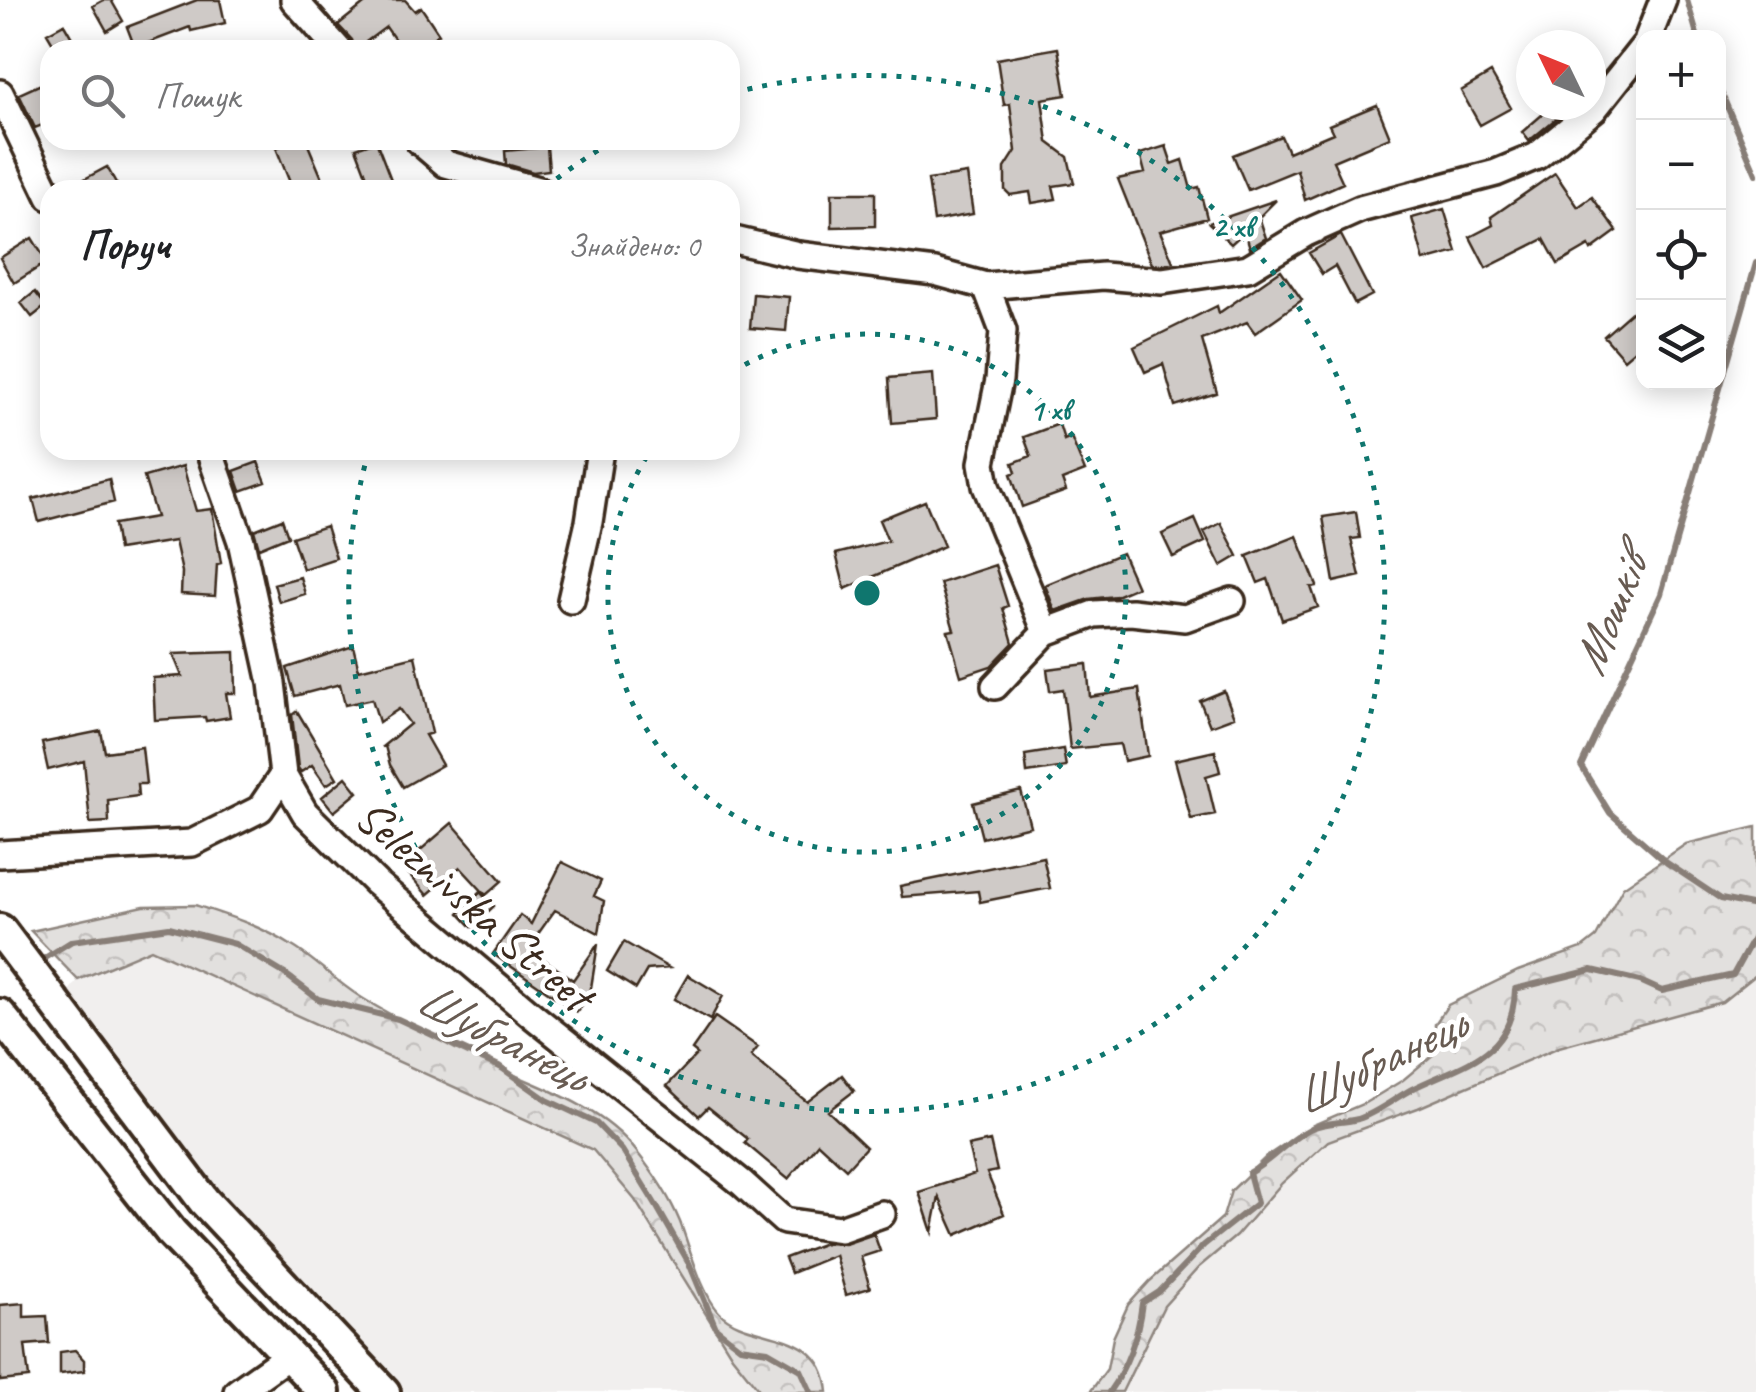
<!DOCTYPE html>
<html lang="uk">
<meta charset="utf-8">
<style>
:root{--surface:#fff;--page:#f2f2f2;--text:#202124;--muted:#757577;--line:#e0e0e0}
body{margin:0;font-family:Caveat,sans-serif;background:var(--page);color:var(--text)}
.controls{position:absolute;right:30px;top:30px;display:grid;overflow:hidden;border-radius:20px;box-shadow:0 5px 25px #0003}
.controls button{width:90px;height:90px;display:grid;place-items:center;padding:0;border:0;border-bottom:2px solid var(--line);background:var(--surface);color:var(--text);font:50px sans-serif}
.compass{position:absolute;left:1516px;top:30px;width:90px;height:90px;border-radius:50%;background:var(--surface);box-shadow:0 5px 25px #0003;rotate:313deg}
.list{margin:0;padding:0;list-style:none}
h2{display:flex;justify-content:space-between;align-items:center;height:130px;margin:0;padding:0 40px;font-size:42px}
h2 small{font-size:32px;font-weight:400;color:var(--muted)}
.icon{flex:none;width:55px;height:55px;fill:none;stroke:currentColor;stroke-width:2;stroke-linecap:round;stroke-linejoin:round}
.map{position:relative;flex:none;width:1756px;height:1392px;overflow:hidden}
.search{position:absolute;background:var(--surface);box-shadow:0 5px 25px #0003;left:40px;top:40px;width:700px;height:110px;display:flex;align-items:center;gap:25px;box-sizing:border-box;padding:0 35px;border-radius:30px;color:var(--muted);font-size:38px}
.panel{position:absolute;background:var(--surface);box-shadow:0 5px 25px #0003;left:40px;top:180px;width:700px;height:280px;border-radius:30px}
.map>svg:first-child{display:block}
</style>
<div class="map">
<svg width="1756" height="1392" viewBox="0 0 1756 1392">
<defs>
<pattern id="forest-crowns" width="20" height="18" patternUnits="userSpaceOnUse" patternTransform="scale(2.5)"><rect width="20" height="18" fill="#e2e0de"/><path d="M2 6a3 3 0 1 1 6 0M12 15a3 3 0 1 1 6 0" fill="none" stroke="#c3c0be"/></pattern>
</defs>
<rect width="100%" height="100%" fill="#fff"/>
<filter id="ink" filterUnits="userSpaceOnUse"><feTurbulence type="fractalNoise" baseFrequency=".01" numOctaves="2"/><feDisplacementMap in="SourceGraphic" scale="20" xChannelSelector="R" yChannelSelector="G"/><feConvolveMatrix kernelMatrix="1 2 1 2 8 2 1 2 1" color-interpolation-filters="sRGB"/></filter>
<g filter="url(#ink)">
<path fill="#f1efee" d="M150 949 593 1150 635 1200 732 1356 761 1392H372L49 1014 78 980Z
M1756 975V1392H1122L1164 1306 1199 1267 1236 1236 1282 1183 1328 1141 1418 1108 1559 1047 1722 1002Z"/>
<path fill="url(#forest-crowns)" stroke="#8e857e" stroke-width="2.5" d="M1756 827V975L1722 1002 1559 1047 1418 1108 1328 1141 1282 1183 1236 1236 1199 1267 1164 1306 1122 1392H1090L1107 1369 1113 1338 1128 1305 1150 1281 1223 1217 1231 1191 1267 1156 1313 1125 1365 1103 1403 1080 1434 1054 1435 1024 1448 1005 1518 971 1582 948 1596 937 1623 887 1686 844Z
M195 905C229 916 261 926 292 946 316 960 335 981 359 996 387 1014 417 1028 446 1044 505 1077 595 1096 636 1151 652 1171 670 1198 680 1222 690 1248 701 1292 719 1312 748 1344 822 1324 828 1392H761L732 1356 635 1200 593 1150 151 949 78 980 31 931 144 906Z"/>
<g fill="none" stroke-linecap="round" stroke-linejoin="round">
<path stroke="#887e77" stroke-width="6" d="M1687 0 1698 38
M1718 85 1756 174
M1756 263 1661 594 1581 766 1610 813 1667 863 1721 899 1756 906
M43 959 72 941 169 927 235 944 285 974 318 999 398 1019 499 1066 547 1100 596 1123 622 1150 657 1207 689 1263 716 1328 740 1347 768 1351 801 1370 811 1392
M1109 1392C1128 1365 1138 1336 1142 1303L1159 1292 1204 1245 1257 1203 1249 1173C1272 1161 1288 1139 1312 1128 1325 1122 1343 1123 1358 1119 1377 1113 1395 1098 1412 1089 1464 1063 1513 1057 1515 989L1592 970 1640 981 1662 991 1733 975 1756 933"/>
</g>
<path fill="#cfcac7" stroke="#3b2a1e" stroke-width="2.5" d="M104 0H111L123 21 107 31 93 6Z
M197 0H220L225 23 191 31 190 27 135 48 127 27Z
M369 0H405L415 11 421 7 439 34 415 50H402L386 27 355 50 352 40 338 25Z
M64 24 75 43 57 50 47 33Z
M1058 48 1066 95 1042 99 1048 142 1068 157 1074 183 1053 186 1056 199 1032 203 1030 192 1010 195 1005 190V168L1016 151 1010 104 1004 105 997 59Z
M1491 73 1511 108 1480 125 1461 91Z
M50 80V122L35 128 19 94Z
M1377 105 1390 137 1333 161 1343 183 1305 200 1297 170 1248 190 1233 155 1281 136 1288 152 1333 133 1329 125Z
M1550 108 1558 117 1529 141 1522 132Z
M294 140H306L327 190H293L276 148Z
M376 141 395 190H372L356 148Z
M1166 146 1172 164 1183 160 1191 189 1199 187 1207 218 1160 231 1173 262 1161 265 1152 264 1118 179 1145 173 1140 154Z
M547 147 549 170 533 172 506 164 505 151Z
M107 167 120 190H64Z
M1555 173 1578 207 1592 197 1617 231 1591 250 1589 246 1558 264 1544 239 1486 268 1470 237 1493 225 1491 217Z
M967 174 973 214 934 221 928 180Z
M832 193H875V226L832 227Z
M1276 200 1259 217 1266 238 1250 248 1245 231 1231 244 1209 223Z
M1444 209 1457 252 1424 261 1412 218Z
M1341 235 1372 295 1355 304 1335 266 1322 274 1309 253Z
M32 238 47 262 14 283 0 258Z
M1281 270 1302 300 1255 333 1247 322 1202 340 1217 393 1175 406 1163 364 1145 372 1134 347 1217 306 1219 313Z
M35 292 46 306 32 317 21 303Z
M753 294 789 297 786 331 750 328Z
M1644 301V342L1624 359 1604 336Z
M933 374 936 419 892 423 889 378Z
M1059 424 1064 440 1071 437 1085 471 1062 480 1066 491 1022 507 1011 474 1016 472 1013 463 1031 456 1024 437Z
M258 462 266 482 241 491 234 471Z
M183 466 196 511 212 509 221 563 217 564 215 596 181 594 182 572 175 541 118 550 114 524 156 517 144 477Z
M109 479 114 502 39 522 33 499Z
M925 501 944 546 845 589 836 554 888 541 879 520Z
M1356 512 1360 538 1351 539 1360 576 1334 582 1323 517Z
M282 519 288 536 259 548 254 530Z
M1195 519 1205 542 1173 557 1162 534Z
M1221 523 1238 556 1221 566 1204 532Z
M326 526 336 558 303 569 292 537Z
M1297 536 1317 586 1311 587 1318 607 1282 620 1268 579 1258 583 1247 556Z
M1122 553 1137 587 1116 596 1089 599 1055 611 1045 585Z
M995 565 1008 606 1003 608 1013 643 991 666 961 676 948 631 954 630 940 583Z
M300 577 305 594 279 602 274 584Z
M353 646 359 670 415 656 432 733 425 735 442 765 403 787 390 765 385 746 382 747 410 724 399 709 379 722 372 699 345 705 340 684 295 696 287 668Z
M235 652 236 693H226L230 717 206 721 205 717 155 720 153 678 182 676 173 654Z
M1087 664 1090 697 1139 689 1148 756 1124 761 1120 744 1070 749 1063 689 1050 691 1047 669Z
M1224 691 1234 717 1210 726 1200 701Z
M297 711 337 778 326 785 312 765 301 772 298 768 292 715Z
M101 731 105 752 142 747 146 784H137L138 796 108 800 109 822 90 823 84 761 48 770 42 743Z
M1063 749 1066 767 1027 773 1025 755Z
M1215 751 1220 772 1206 776 1215 814 1191 819 1175 760Z
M346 777 358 792 334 812 322 797Z
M1021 791 1030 826 982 838 973 803Z
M452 823 502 881 486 895 460 867 427 895 402 866Z
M1043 857 1050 888 980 902 978 891 902 897 900 886Z
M562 862 601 881 594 896 604 901 599 933 555 910 528 948 573 980 598 944 590 994 577 1012 493 954 520 915 531 924Z
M480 892 494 906 472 927 459 913Z
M624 942 669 968 647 970 636 989 607 971Z
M688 975 723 996 710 1020 674 999Z
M715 1017 758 1047 751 1056 807 1102 842 1075 854 1091 828 1111 866 1147 846 1169 818 1143 788 1179 745 1143 748 1139 708 1107 699 1116 667 1086 697 1054 692 1050Z
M990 1141 997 1171 987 1173 1004 1214 956 1235 939 1197 932 1232 919 1192 975 1174 968 1146Z
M874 1234 880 1251 861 1257 870 1288 846 1295 835 1255 791 1273 785 1258 825 1243 845 1244Z
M24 1303V1317L47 1316 49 1343 25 1345 29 1378 0 1381V1305Z
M75 1350 84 1360V1371L60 1374V1352Z"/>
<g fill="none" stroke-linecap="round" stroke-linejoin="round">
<g stroke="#3b2a1e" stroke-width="32">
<path id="minor" d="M294 0 339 50
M1648 38 1663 0
M0 93 50 197
M418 140 446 164 538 190
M730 239 798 255 935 272 986 286 1103 276 1162 281 1248 268 1306 233 1360 209 1496 173 1537 156 1594 109 1644 46
M986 286 1003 331 999 380 982 463 986 486 1046 632 1094 614 1131 612 1185 618 1232 601
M209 450 241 541 272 683 283 775
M571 600 589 522 600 450
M995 686 1046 632
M0 854 192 843 260 809 283 775 305 813 376 883 533 1016 742 1183 784 1221 840 1229 882 1214
M237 1392 289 1355"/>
</g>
<g stroke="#3b2a1e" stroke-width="38">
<path id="major" d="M0 930 204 1201 384 1392
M0 1015 171 1232 324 1392"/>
</g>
<use href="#minor" stroke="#fff" stroke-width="25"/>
<use href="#major" stroke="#fff" stroke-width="30"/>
</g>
</g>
<g fill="none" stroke="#0f766e" stroke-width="5" stroke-dasharray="5 10">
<path d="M732 372A259 259 0 1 1 651 450"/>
<path d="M545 188A518 518 0 0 1 612 142M733 93A518 518 0 1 1 369 450"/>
</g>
<g text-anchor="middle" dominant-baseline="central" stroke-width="9" stroke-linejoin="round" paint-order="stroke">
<g font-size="48" fill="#3b2a1e" stroke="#fff">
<text transform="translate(474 905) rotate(41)">Seleznivska Street</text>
</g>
<g font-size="50" font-style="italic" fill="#685b52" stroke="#fff">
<text transform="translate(1609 614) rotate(-68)">Мошків</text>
<text transform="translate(502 1036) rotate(27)">Шубранець</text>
<text transform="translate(1379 1061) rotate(-26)">Шубранець</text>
</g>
</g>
<circle cx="867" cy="593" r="15" fill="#0f766e" stroke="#fff" stroke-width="5"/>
<g font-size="30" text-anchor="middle" font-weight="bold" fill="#0f766e" stroke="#fff" stroke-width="9" stroke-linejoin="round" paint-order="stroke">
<text x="1233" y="237">2 хв</text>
<text x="1050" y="420">1 хв</text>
</g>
</svg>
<div class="controls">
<button>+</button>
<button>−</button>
<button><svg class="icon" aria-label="locate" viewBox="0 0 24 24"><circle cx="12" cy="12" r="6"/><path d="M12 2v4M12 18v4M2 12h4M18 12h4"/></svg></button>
<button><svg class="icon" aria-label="layers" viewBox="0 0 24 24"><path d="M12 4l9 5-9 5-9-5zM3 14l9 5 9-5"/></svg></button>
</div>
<svg class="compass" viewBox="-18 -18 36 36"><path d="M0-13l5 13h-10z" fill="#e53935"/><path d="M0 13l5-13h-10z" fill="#757577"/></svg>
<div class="search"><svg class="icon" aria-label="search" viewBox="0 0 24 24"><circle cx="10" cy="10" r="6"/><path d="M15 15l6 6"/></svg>Пошук</div>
<section class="panel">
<h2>Поруч<small>Знайдено: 0</small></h2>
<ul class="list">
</ul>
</section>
</div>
